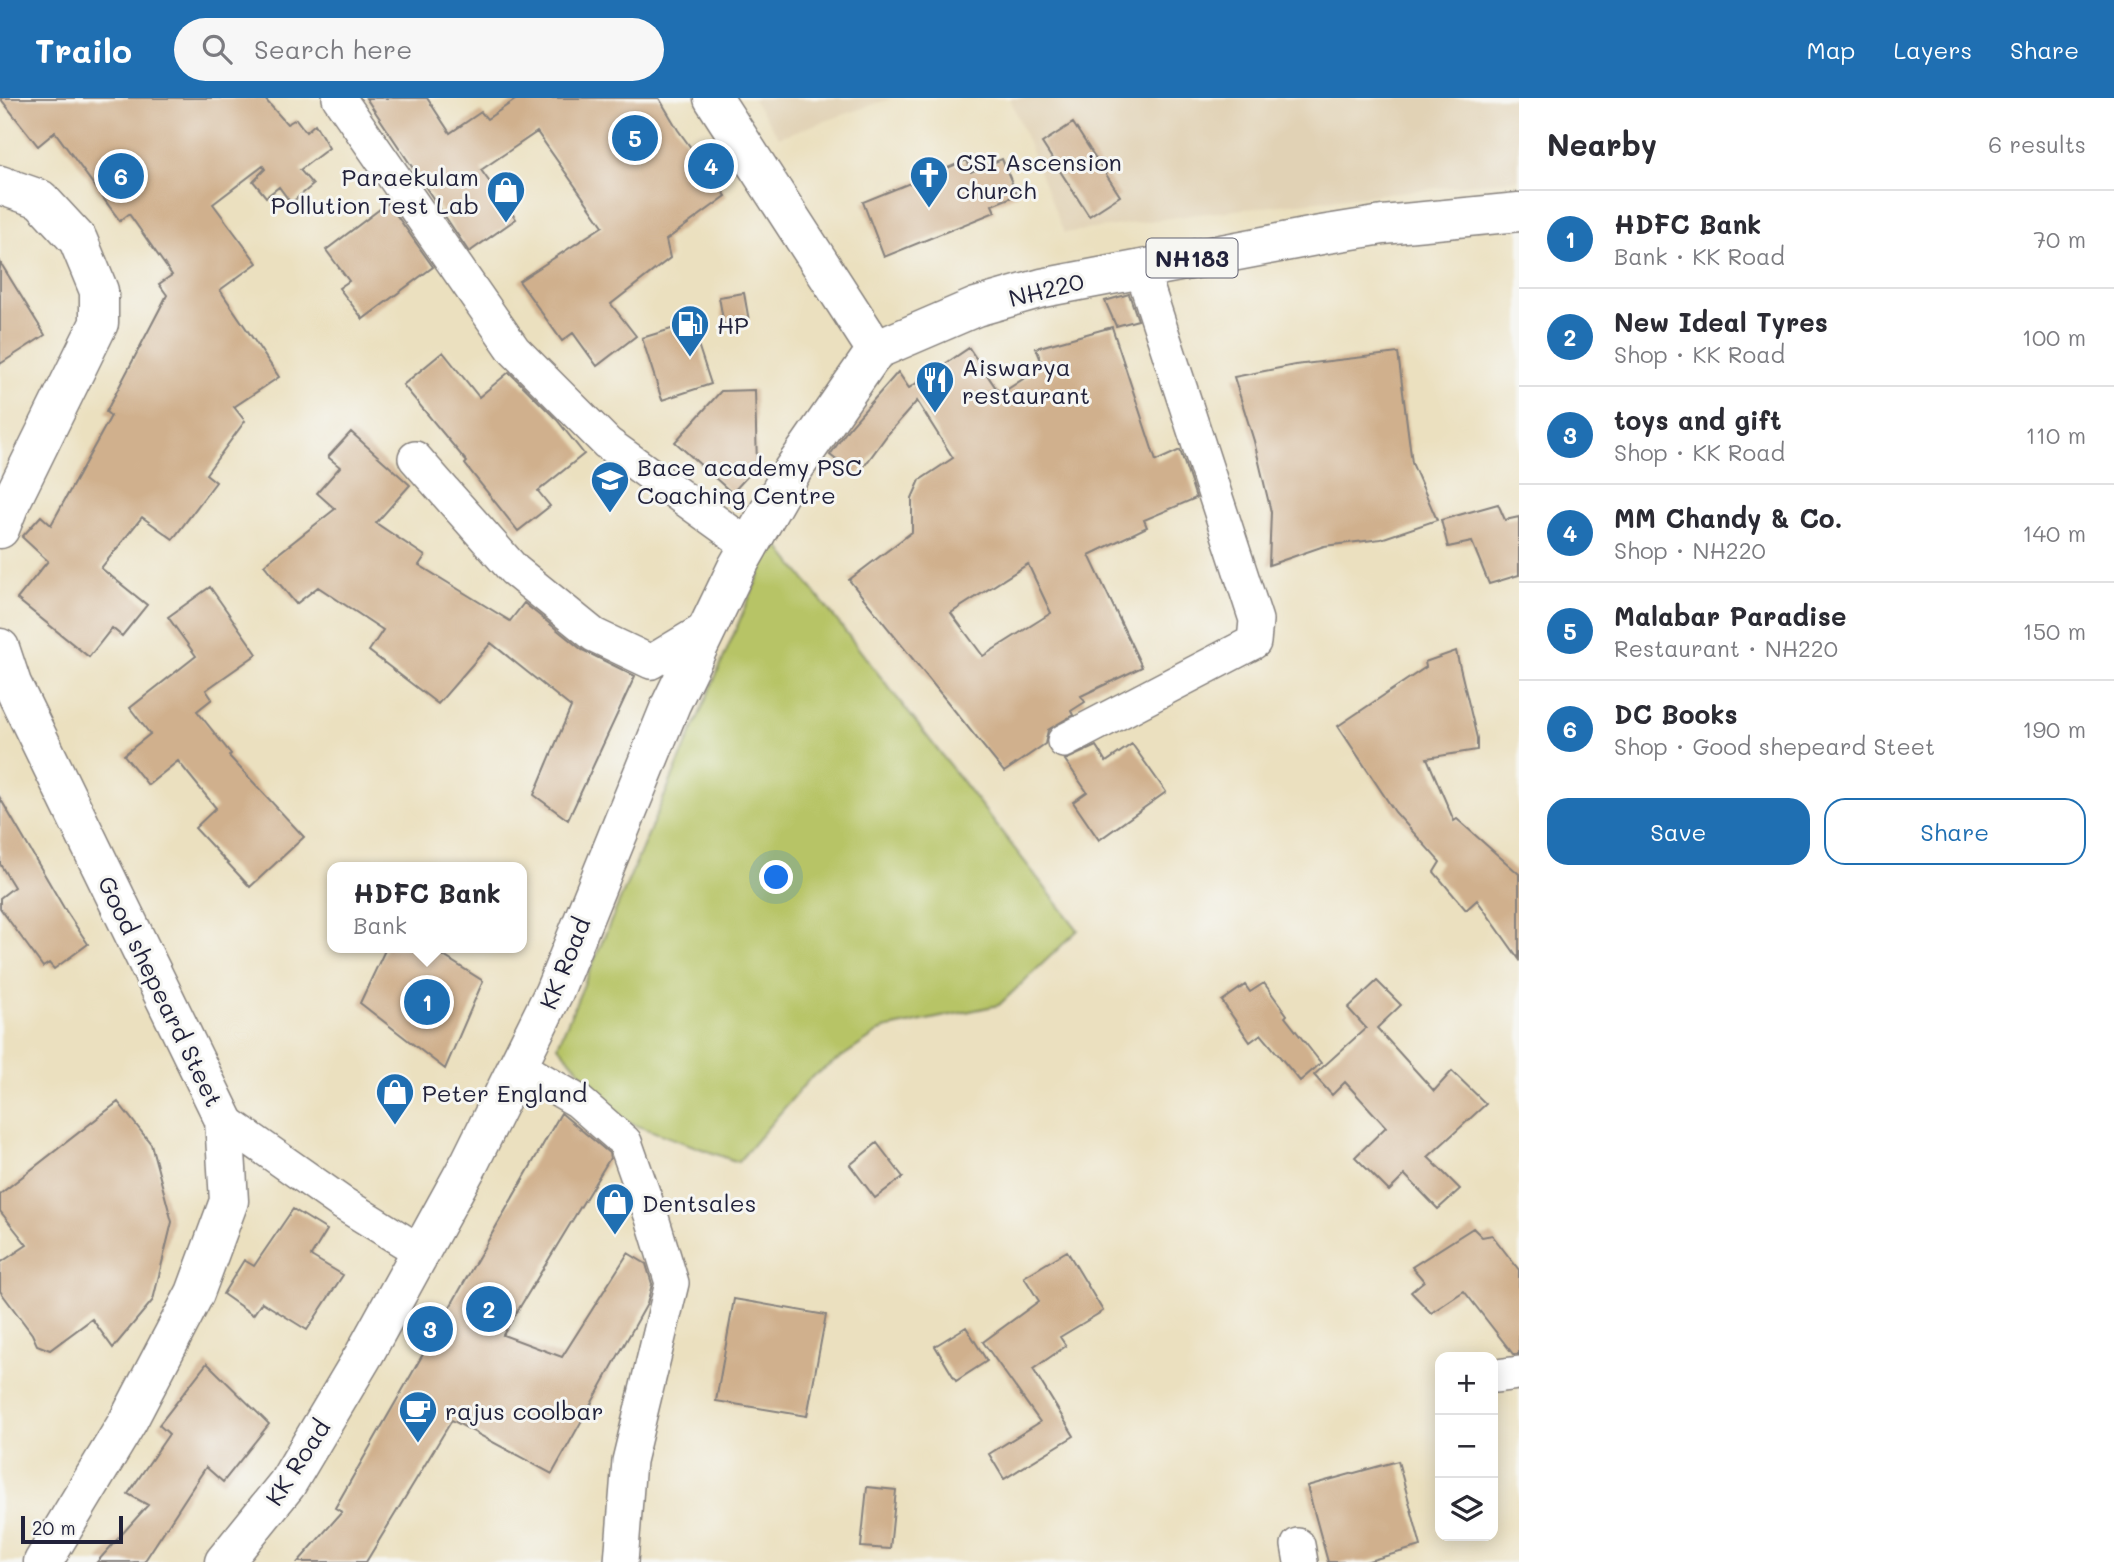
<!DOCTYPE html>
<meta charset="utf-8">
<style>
:root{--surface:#fff;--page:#f7f7f7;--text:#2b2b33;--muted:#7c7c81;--line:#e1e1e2;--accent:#1f6fb2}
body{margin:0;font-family:Mali,sans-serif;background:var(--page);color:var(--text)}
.controls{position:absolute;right:21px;bottom:21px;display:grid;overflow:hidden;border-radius:14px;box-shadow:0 4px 18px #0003}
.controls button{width:63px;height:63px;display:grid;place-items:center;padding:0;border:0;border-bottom:2px solid var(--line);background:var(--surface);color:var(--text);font:35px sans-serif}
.scale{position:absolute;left:21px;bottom:18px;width:102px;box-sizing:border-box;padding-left:7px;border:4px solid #22223b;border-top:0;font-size:19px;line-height:24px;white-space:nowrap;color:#22223b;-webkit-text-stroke:5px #f6f6f2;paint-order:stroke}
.you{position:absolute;left:777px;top:780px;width:24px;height:24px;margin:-18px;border:5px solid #fff;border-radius:50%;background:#1a73e8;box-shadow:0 0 0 10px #1a73e833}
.badge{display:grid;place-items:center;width:46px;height:46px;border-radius:50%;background:var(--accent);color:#fff;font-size:23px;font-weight:700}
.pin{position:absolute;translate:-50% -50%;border:4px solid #fff;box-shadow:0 2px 7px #0006}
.popup{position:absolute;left:327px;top:764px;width:200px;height:91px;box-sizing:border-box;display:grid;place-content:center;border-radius:14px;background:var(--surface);filter:drop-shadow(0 2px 5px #0005);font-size:23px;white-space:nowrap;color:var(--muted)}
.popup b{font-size:26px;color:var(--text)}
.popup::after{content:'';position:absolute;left:50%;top:100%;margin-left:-14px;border:14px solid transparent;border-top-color:var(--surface)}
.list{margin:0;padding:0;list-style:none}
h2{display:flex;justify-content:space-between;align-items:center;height:91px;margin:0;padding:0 28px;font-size:30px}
h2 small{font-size:23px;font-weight:400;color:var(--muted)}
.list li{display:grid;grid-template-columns:46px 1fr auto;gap:21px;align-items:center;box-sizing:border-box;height:98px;padding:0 28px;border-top:2px solid var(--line)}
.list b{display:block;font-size:26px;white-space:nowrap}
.list p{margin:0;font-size:23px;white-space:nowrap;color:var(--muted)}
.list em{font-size:23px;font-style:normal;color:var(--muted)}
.actions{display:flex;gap:14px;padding:21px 28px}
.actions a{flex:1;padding:16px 0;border:2px solid var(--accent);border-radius:21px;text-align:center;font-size:24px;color:var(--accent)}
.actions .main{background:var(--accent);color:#fff}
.icon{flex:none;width:38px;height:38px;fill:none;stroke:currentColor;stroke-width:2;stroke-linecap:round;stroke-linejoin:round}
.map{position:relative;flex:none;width:1519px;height:1464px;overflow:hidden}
header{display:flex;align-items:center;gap:42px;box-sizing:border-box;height:98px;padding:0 35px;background:var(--accent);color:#fff}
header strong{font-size:33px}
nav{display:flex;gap:38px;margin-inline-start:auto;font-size:24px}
.search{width:490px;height:63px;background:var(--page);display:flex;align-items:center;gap:18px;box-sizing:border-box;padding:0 24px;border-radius:38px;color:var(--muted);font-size:26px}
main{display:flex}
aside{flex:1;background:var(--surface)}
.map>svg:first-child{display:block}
</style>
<header>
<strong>Trailo</strong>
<div class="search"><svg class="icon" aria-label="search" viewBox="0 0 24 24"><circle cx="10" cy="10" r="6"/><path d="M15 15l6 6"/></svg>Search here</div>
<nav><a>Map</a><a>Layers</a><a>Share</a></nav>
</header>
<main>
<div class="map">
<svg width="1519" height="1464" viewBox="0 0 1519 1464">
<rect width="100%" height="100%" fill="#f6f6f2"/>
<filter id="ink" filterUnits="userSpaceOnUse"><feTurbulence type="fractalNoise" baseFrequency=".0143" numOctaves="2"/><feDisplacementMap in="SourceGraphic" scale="14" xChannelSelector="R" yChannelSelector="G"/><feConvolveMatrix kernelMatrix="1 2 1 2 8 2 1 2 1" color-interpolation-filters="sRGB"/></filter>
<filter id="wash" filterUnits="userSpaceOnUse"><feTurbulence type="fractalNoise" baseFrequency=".00686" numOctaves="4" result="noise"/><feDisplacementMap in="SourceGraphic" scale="28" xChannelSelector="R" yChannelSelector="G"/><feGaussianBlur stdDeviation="1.57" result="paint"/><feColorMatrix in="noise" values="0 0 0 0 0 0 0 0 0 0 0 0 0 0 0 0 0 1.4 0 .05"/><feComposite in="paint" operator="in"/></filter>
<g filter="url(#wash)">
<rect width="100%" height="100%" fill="#ebe0bf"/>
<path fill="#e1d2b5" d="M752 0H892L779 39Z
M1010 0H1519V81L1199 116 1064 135Z"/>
<path fill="#b7c466" stroke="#6c7350" stroke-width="2" d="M774 442 1078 832 999 907 884 931 810 980 738 1064 621 1022 558 947Z"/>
<g id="blocks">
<path fill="#d0b08d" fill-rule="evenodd" d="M0 0H264L287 26 296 21 306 34 315 26 329 50 300 72 313 87 291 105 279 89 266 99 253 83 265 71 263 68 213 106 257 165 220 192 279 279 234 309 245 323 206 376 216 384 173 441 142 419 101 470 147 507 122 538 112 530 89 559 17 501 48 463 22 439 41 418 51 427 111 318 106 314 167 197 159 186 172 177 129 116 120 123 55 34 38 48Z
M366 0H427L450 35 481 14 487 21 518 0H659L678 32 726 98 666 142 670 160 611 206 636 238 597 268 573 235 562 243 519 183 603 128 537 34 481 72 516 121 469 154Z
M1073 25 1120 98 1089 118 1042 45Z
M1002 61 1017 97 992 107 995 114 884 159 863 104 967 62 971 74Z
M388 105 433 169 363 221 339 190 349 183 326 152Z
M0 164 45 237 0 266Z
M744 195 749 223 724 227 719 199Z
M1129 196 1138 222 1116 228 1105 203Z
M691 225 711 286 662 302 642 240Z
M1112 229 1156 363 1180 352 1196 400 1144 422 1147 429 1089 457 1142 569 1081 598 1085 604 1071 613 1073 617 1048 632 1045 646 1004 674 849 482 912 434V400L920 382 953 360 917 303 888 336 857 378 830 357 848 331 898 274 909 290 969 250 1000 296 1043 268 1036 250ZM1028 466 1051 515 983 558 951 515Z
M443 254 479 299 509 274 557 322 584 356 538 393 550 408 518 433 465 366 467 364 403 287Z
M1398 255 1412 365 1437 422 1381 441 1324 448 1269 467 1271 414 1254 343 1234 279 1295 267Z
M755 292 757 368 732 395 675 344 721 293Z
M351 334 410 387 376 425 425 458 419 467 510 523 524 505 582 552 635 578 568 722 534 697 571 609 491 545 438 606 369 553 383 532 318 489 296 506 264 467 335 411 317 395 340 369 328 359Z
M1498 406 1505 422 1519 419V477L1489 486 1472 444 1448 449 1441 422Z
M210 489 257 556 206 592 212 601 197 613 231 656 229 658 304 739 250 789 195 730 216 710 178 663 148 687 124 657 150 636 130 610 196 558 168 519Z
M1456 553 1477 640V652L1427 660 1454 723 1457 721 1519 776V861L1477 802 1466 812 1434 774 1440 764 1395 714 1338 628 1426 569 1425 564Z
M1132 646 1166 694 1099 742 1073 704 1087 694 1065 662 1096 648 1106 664Z
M0 700 64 810 88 846 54 871 49 865 43 869 0 810V800L14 789 0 766Z
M386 850H431L483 883 445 971 360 905Z
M1377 883 1401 907 1377 930 1434 993 1452 973 1486 1006 1428 1059 1460 1091 1438 1111 1405 1077 1389 1093 1355 1059 1386 1029 1345 984 1332 997 1314 977 1366 930 1348 910Z
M1264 885 1287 917 1285 919 1321 965 1300 983 1261 936 1250 944 1222 903 1245 887 1250 894Z
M118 1004 151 1046 172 1124 153 1202 113 1250 92 1221 50 1252 37 1247 32 1236 0 1193V1165L27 1147 0 1113V1096Z
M561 1015 609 1055 610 1060 503 1237 562 1259 628 1155 646 1166 652 1186 647 1206 552 1376 452 1322 366 1464H298L342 1414 335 1410Z
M877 1045 903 1079 875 1100 850 1067Z
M293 1111 327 1132 311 1158 343 1177 307 1232 262 1204 253 1217 223 1196 244 1162 254 1168Z
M1473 1130 1482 1139 1492 1137 1519 1172V1256H1513L1464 1193 1431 1215 1411 1194 1424 1183 1412 1169Z
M1067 1153 1103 1213 1060 1239 1066 1248 1033 1271 1074 1338 1004 1381 989 1356 1040 1324 983 1244 1039 1203 1024 1179Z
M734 1201 826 1217 807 1318 716 1303Z
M966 1229 987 1263 956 1283 935 1248Z
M207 1265 269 1326 223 1384 206 1369 144 1464H97L148 1407 128 1396 169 1336 159 1327Z
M1398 1363 1421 1448 1365 1464H1328L1307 1388Z
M867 1389 896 1392 890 1451 861 1449Z"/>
</g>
</g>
<g filter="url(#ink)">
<use href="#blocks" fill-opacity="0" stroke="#86817d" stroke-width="2"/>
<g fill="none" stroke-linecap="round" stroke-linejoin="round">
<g stroke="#86817d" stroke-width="36">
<path id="minor" d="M339 0 514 252 607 345 748 447
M415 360 514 472 594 537 651 564 709 529
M1064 643 1254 544 1256 522 1141 170
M518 968 578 1003 625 1044 653 1123 672 1185 629 1363 621 1464
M224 1022 342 1105 421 1154
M1496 1278 1519 1275
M1298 1447 1301 1464"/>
</g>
<g stroke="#86817d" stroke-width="41">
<path id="major" d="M0 87 40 101 78 142 99 193V225L10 406 0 431
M0 550 12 586 224 1022 229 1103 195 1195 128 1323 43 1464
M224 1464 287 1386 365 1255 470 1064 554 894 671 606 737 469 792 373 876 252"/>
</g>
<g stroke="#86817d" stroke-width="41">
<path id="highway" d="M713 0 876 252 976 209 1042 190 1321 137 1383 127 1519 114"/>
</g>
<use href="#minor" stroke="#fff" stroke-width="33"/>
<use href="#major" stroke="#fff" stroke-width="38"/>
<use href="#highway" stroke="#fff" stroke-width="38"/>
</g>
</g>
<defs>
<g id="church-pin" transform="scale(2.0125)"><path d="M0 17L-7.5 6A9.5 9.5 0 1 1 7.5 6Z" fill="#1f6fb2" stroke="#f6f6f2"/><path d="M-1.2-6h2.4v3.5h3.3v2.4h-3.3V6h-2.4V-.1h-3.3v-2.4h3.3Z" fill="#fff"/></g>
<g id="shop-pin" transform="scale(2.0125)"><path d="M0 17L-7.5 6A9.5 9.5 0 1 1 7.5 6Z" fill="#1f6fb2" stroke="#f6f6f2"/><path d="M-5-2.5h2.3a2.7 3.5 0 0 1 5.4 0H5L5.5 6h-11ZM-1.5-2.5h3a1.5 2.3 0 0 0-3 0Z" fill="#fff"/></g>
<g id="fuel-pin" transform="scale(2.0125)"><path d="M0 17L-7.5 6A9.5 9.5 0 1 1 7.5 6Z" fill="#1f6fb2" stroke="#f6f6f2"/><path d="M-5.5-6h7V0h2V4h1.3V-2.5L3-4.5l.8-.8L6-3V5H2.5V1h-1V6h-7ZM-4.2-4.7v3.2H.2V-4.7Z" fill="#fff"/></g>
<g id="restaurant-pin" transform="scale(2.0125)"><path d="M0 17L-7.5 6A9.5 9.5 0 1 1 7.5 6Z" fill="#1f6fb2" stroke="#f6f6f2"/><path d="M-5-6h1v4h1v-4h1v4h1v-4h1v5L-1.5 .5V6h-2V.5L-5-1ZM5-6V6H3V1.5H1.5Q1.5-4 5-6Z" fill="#fff"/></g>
<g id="school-pin" transform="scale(2.0125)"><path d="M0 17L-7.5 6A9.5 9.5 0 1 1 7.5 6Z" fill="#1f6fb2" stroke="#f6f6f2"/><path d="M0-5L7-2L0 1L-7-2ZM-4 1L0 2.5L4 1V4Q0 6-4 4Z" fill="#fff"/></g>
<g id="cafe-pin" transform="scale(2.0125)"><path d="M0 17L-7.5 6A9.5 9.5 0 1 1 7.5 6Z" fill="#1f6fb2" stroke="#f6f6f2"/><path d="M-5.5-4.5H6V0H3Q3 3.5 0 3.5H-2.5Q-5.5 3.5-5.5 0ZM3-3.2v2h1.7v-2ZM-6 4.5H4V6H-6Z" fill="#fff"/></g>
</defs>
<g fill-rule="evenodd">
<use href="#church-pin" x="929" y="77"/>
<use href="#shop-pin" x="506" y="92"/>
<use href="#fuel-pin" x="690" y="226"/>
<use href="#restaurant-pin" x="935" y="282"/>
<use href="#school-pin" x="610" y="382"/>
<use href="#shop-pin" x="395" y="994"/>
<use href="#shop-pin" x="615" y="1104"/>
<use href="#cafe-pin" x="418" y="1312"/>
</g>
<g text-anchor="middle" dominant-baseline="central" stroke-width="6" stroke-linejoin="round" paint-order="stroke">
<rect fill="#f6f6f2" stroke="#626272" stroke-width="2" x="1146.5" y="140.5" width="91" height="39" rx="5"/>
<g font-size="23" font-weight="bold" fill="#22223b">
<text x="1192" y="160">NH183</text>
</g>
<g font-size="24" fill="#22223b" stroke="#f6f6f2" text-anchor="start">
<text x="956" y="63">CSI Ascension<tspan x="956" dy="28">church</tspan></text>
<text x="479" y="78" text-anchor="end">Paraekulam<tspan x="479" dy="28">Pollution Test Lab</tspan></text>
<text x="717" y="226">HP</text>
<text x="962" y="268">Aiswarya<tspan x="962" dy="28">restaurant</tspan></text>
<text x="637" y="368">Bace academy PSC<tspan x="637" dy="28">Coaching Centre</tspan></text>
<text x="422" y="994">Peter England</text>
<text x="642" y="1104">Dentsales</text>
<text x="445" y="1312">rajus coolbar</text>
</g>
<g font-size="24" fill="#22223b" stroke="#f6f6f2">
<text transform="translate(1046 191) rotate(-14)">NH220</text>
<text transform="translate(564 865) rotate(-68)">KK Road</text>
<text transform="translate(161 893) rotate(64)">Good shepeard Steet</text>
<text transform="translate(297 1364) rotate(-57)">KK Road</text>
</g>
</g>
</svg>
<div class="controls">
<button>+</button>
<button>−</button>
<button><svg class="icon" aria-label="layers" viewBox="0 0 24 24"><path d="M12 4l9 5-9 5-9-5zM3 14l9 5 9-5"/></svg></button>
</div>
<div class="scale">20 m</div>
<div class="you"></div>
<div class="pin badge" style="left:427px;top:904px">1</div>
<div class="popup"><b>HDFC Bank</b>Bank</div>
<div class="pin badge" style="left:489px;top:1211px">2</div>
<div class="pin badge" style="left:430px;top:1231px">3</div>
<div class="pin badge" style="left:711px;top:68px">4</div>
<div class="pin badge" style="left:635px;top:40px">5</div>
<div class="pin badge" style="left:121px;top:78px">6</div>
</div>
<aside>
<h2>Nearby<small>6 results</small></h2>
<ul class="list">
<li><span class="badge">1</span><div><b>HDFC Bank</b><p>Bank · KK Road</p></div><em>70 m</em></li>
<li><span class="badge">2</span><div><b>New Ideal Tyres</b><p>Shop · KK Road</p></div><em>100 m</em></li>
<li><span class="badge">3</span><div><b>toys and gift</b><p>Shop · KK Road</p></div><em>110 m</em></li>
<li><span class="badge">4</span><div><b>MM Chandy &amp; Co.</b><p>Shop · NH220</p></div><em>140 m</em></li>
<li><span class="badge">5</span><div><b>Malabar Paradise</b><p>Restaurant · NH220</p></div><em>150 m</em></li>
<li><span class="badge">6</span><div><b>DC Books</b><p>Shop · Good shepeard Steet</p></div><em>190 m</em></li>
</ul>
<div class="actions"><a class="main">Save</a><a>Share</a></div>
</aside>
</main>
